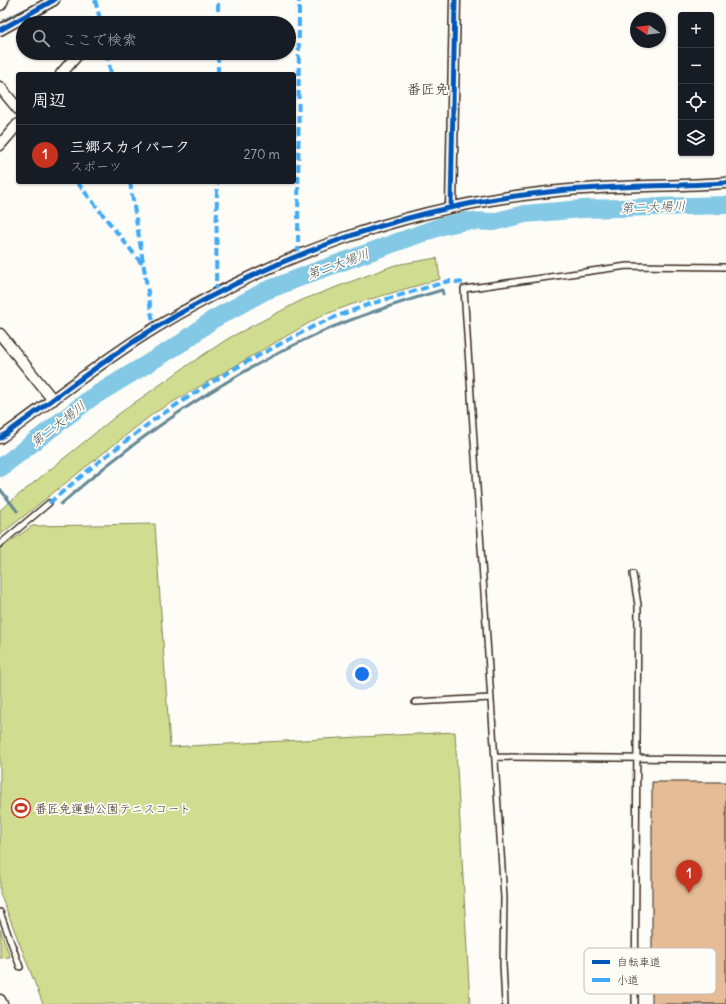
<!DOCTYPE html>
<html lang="ja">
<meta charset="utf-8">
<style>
:root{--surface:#171b24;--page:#20242c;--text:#f1f3f6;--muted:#9ea1a6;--line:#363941;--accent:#c8321e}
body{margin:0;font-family:Delius,"Klee One",sans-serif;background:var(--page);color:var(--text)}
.controls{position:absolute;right:12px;top:12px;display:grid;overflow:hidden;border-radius:4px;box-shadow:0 1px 3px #0004}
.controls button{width:36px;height:36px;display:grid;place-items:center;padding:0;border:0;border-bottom:1px solid var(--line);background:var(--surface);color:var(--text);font:20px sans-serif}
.compass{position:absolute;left:630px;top:12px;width:36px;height:36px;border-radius:50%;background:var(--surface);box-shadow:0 1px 3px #0004;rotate:283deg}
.you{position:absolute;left:362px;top:674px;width:14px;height:14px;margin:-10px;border:3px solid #fff;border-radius:50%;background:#1a73e8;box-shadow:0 0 0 6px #1a73e833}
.badge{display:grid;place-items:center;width:26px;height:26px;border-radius:50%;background:var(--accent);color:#fff;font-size:13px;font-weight:700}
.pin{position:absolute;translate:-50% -33px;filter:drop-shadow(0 1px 2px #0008)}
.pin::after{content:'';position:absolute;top:21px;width:14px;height:12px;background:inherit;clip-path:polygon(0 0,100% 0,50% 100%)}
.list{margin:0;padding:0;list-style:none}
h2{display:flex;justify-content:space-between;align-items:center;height:52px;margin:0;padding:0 16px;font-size:17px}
h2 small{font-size:13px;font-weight:400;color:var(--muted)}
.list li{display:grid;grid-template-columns:26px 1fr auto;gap:12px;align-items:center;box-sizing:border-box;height:60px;padding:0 16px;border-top:1px solid var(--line)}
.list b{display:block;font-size:15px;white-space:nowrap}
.list p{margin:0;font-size:13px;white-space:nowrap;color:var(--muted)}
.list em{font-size:13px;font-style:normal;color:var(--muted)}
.icon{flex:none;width:22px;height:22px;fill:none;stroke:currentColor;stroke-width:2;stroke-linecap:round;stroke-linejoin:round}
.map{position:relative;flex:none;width:726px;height:1004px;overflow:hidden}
.search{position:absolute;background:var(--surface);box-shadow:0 1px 3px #0004;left:16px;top:16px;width:280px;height:44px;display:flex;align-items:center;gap:10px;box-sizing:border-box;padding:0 14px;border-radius:22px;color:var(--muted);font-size:15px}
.panel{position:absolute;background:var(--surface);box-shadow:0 1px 3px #0004;left:16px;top:72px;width:280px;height:112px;border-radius:4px}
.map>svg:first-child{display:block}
</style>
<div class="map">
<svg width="726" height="1004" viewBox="0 0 726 1004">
<defs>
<filter id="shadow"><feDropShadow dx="3.5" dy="3.5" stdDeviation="2" flood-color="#0004"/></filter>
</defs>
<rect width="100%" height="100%" fill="#fdfcf7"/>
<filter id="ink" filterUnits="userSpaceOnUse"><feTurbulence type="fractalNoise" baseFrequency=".025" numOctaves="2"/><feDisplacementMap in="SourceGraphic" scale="8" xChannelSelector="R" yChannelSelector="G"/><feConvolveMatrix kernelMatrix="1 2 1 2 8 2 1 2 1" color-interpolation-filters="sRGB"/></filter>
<g filter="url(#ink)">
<path fill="#d0dd90" stroke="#868457" d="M437 258 440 279 350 305 321 316 154 413 0 535V510L120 413 188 365 229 338 302 300 395 265Z
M155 524 170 747 455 732 470 1004H43L0 893V549L32 526Z
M0 929 10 957 0 958Z"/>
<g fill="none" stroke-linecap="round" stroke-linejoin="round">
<path stroke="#668995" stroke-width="3" d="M4 20 37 4
M0 489 17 511
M61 504C139 435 226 376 321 332 360 315 401 302 442 290L443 294"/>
<path stroke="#83c8e4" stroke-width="18" d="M0 468 91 398 183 342 212 320 265 291 314 272 442 226 465 221 493 222 525 214 582 209 726 205"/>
</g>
<path fill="#e5bc95" stroke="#3b2a1e" filter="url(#shadow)" d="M652 782H726V1004H652Z"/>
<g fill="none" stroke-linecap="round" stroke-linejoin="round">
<g stroke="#3b2a1e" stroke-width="8">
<path id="service" d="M0 544 49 503
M633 574 638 605 635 1004
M415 702 491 698
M495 757 726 759
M0 912 20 967
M505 1004 503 964 504 898 464 289 627 266 726 267"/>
</g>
<g stroke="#3b2a1e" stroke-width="13">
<path id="minor" d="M0 30 54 0
M61 74 79 53
M0 87 18 109
M0 145 18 124
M451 207 455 0
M0 334 53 400
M0 438C51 402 101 361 155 328 272 257 403 208 540 193 602 185 664 187 726 183
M0 1000 2 1004"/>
</g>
<g stroke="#3b2a1e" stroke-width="15">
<path id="tertiary" d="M0 4 2 0"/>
</g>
<use href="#service" stroke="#fdfcf7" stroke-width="5"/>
<use href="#minor" stroke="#fdfcf7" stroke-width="10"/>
<use href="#tertiary" stroke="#fdfcf7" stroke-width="12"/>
<path stroke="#3fa9f5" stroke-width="4" stroke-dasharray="8 4" stroke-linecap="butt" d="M95 0 101 23
M218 23V0
M107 53 111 74
M218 74V53
M77 182 142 264
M130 182 154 329
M298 255 299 0
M216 293 217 182
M49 503 101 460 155 419 207 385 241 365 316 325 340 315 370 304 449 281 464 283"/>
<g stroke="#fdfcf7" stroke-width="8">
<path id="cycleway" d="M0 30 54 0
M451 207 455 0
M0 438C51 402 101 361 155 328 272 257 403 208 540 193 602 185 664 187 726 183"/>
</g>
<use href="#cycleway" stroke="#0057b8" stroke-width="5"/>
</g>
</g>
<defs>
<g id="stadium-ring" transform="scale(1)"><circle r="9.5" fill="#fdfcf7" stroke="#c8321e" stroke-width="1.5"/><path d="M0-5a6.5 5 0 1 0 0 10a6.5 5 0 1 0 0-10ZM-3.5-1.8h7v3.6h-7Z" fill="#c8321e"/></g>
</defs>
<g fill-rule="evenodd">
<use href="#stadium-ring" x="21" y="808"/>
</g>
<g text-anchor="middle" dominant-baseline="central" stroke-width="3.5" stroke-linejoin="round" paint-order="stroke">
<g font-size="12" fill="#3b2a1e" stroke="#fdfcf7" text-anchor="start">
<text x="35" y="808">番匠免運動公園テニスコート</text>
</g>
<g font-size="13" font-style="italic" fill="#515959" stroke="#fdfcf7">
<text transform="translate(653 207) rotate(-2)">第二大場川</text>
<text transform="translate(338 264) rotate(-20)">第二大場川</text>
<text transform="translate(58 424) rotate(-38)">第二大場川</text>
</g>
<g font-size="14" fill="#3b2a1e" stroke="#fdfcf7">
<text x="428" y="89">番匠免</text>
</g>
</g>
<rect x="584" y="948" width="132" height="46" rx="6" fill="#fdfcf7" stroke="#c3bdb6" stroke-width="1"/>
<rect x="592" y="960" width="18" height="4" fill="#0057b8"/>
<rect x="592" y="978" width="18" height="4" fill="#3fa9f5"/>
<g font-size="11" fill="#3b2a1e">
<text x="617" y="966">自転車道</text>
<text x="617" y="984">小道</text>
</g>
</svg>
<div class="controls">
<button>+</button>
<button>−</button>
<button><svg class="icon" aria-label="locate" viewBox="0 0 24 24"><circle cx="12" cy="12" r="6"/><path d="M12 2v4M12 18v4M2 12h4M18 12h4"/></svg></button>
<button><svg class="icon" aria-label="layers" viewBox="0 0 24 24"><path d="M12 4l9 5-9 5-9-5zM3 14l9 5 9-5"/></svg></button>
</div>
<svg class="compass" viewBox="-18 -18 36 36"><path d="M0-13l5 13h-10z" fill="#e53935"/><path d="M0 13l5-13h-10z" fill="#9ea1a6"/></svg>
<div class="you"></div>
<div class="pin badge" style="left:689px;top:893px">1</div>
<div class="search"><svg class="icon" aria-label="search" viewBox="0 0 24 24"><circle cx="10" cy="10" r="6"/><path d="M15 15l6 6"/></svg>ここで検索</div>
<section class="panel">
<h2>周辺<small></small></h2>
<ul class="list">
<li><span class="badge">1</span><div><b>三郷スカイパーク</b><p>スポーツ</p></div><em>270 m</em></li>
</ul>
</section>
</div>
